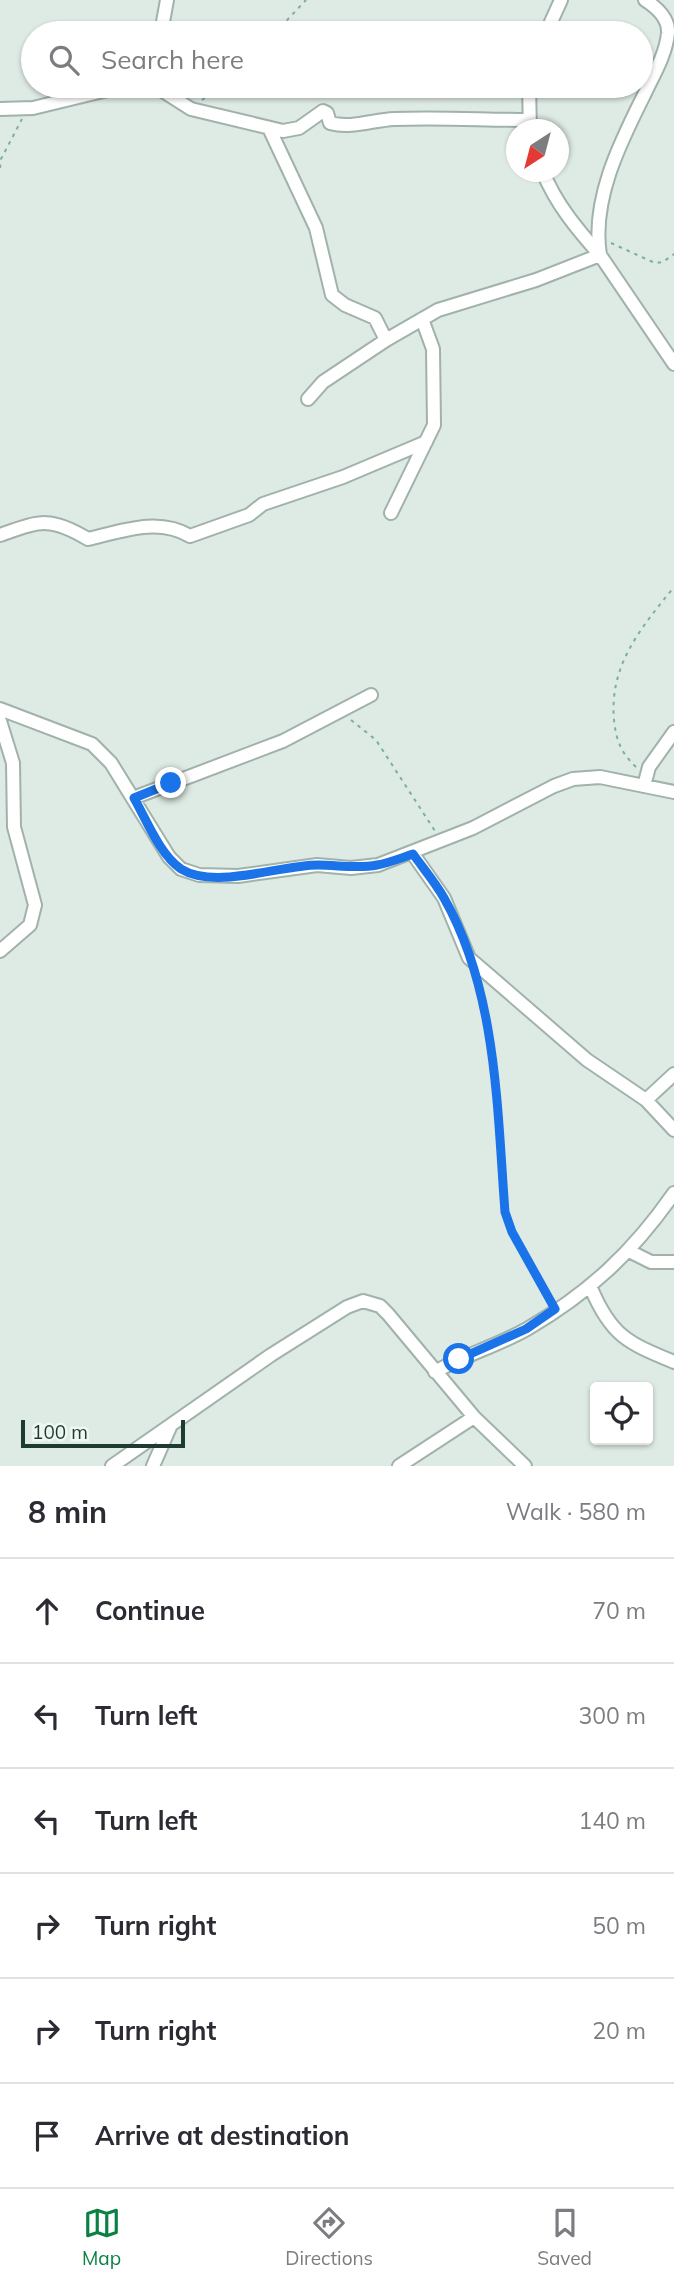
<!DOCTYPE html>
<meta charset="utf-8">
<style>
:root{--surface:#fff;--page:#f7f7f7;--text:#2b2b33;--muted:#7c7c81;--line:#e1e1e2;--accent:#0b8043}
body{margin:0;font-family:Mulish,sans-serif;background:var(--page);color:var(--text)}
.controls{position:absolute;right:21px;bottom:21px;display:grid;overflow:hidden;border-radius:7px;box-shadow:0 2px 5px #0004}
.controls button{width:63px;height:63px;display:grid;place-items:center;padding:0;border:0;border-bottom:2px solid var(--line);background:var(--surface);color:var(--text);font:35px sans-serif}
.compass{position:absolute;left:506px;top:119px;width:63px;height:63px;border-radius:50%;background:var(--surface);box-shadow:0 2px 5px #0004;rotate:216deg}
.scale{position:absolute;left:21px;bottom:18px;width:164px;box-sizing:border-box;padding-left:7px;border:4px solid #1e3b32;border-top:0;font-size:19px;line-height:24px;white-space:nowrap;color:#1e3b32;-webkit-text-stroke:5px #eef7f2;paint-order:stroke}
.stop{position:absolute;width:21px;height:21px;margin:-16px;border:5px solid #1a73e8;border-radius:50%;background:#fff}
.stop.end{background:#1a73e8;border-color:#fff;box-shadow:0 2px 7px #0008}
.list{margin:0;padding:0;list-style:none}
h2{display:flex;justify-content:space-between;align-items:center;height:91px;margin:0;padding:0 28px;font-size:30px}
h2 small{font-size:23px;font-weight:400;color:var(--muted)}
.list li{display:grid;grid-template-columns:46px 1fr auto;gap:21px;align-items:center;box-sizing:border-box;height:105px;padding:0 28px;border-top:2px solid var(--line)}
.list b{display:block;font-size:26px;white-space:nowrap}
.list em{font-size:23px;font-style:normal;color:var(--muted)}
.icon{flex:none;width:38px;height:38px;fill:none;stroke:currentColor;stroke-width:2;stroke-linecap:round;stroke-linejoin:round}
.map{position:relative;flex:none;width:674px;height:1466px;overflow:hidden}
.search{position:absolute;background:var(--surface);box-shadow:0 2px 5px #0004;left:21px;right:21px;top:21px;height:77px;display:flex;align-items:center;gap:18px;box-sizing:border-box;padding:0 24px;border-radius:38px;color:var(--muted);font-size:26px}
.sheet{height:721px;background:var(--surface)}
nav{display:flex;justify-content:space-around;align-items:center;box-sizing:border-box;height:98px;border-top:2px solid var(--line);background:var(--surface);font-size:19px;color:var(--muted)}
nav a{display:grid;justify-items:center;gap:4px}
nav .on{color:var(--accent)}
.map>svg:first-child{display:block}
</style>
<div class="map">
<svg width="674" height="1466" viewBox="0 0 674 1466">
<rect width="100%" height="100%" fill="#deeae4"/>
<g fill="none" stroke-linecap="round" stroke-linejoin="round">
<g stroke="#a1b2ab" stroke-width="16">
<path id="minor" d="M645 0C656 7 669 18 668 33 666 54 654 74 645 93 621 141 591 199 600 255L674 364
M161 33 167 0
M546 33 561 0
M155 86 191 109 283 131 299 128 323 111 327 113 330 123C351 129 373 120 394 119 439 117 484 120 529 120
M529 86 530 130
M0 109 33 108 124 86
M269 128 316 228 332 295 345 305 375 318 386 340
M308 399 323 382 386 340 438 310 536 280 600 255C577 229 556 204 543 172
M391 513 434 425 433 349 422 319
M0 535C40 521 50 516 88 539 122 531 158 517 190 536L249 515 263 504 343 477 426 442
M0 709 92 744 111 763 169 857 181 869 199 875 238 876 317 865 351 868 378 865 473 828 554 786 573 779 600 777 674 792
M0 721 13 763 14 827 35 905 30 925 0 951
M644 786 649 767 674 732
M133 798 283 741 371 695
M413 854 444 898 469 958 587 1060 646 1100 674 1130
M646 1100 674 1074
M629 1251 651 1262H674
M591 1288C611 1336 628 1343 674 1362
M435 1372C464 1355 497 1346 527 1329 589 1293 633 1252 674 1193
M112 1466 271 1355 347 1307 363 1301 380 1306 388 1314 474 1417 525 1466
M153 1466 170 1427
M399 1466 474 1417"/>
</g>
<path stroke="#7cb09e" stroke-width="2" stroke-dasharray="3.5 5" stroke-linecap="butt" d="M275 33 306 0
M202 100 220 86
M0 168 1 159 22 119
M611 243 655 263 663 262 674 254
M351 720 376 740 435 831
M636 767C621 753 616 740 614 720 609 665 641 628 674 587
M475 979 491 1036 505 1212 512 1232 550 1299"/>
<use href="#minor" stroke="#fff" stroke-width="12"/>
</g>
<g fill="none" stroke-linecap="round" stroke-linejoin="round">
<path stroke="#1a73e8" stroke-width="9" d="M171 783 134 798C146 819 160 855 181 869 215 890 280 865 318 865 338 865 357 869 377 865 389 863 401 858 413 854 423 868 435 882 444 898 497 991 497 1108 505 1212L512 1232 555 1309 526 1329 459 1359"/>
</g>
</svg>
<div class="controls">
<button><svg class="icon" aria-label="locate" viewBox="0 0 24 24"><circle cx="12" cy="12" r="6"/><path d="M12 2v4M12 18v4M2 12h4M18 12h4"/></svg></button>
</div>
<svg class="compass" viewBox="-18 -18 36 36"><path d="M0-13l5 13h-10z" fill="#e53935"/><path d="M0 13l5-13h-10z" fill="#7c7c81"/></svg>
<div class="scale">100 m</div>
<div class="stop" style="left:459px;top:1359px"></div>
<div class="stop end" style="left:171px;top:783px"></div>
<div class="search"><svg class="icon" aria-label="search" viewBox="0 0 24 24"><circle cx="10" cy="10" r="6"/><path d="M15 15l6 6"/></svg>Search here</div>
</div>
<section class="sheet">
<h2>8 min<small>Walk · 580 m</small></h2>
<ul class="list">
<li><svg class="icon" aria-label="ahead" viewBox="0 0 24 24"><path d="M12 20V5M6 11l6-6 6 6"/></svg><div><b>Continue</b></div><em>70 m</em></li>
<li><svg class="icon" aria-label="left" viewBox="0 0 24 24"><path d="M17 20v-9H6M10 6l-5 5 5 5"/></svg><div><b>Turn left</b></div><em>300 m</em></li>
<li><svg class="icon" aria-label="left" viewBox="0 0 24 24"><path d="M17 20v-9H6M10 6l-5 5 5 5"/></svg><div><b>Turn left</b></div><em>140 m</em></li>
<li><svg class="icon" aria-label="right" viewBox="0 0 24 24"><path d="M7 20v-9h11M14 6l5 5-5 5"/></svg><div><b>Turn right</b></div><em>50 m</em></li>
<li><svg class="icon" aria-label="right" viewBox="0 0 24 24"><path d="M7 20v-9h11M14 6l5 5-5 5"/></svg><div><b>Turn right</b></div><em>20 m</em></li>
<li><svg class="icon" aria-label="arrive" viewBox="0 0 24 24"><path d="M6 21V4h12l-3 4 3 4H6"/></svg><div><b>Arrive at destination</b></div></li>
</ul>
</section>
<nav>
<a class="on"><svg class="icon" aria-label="map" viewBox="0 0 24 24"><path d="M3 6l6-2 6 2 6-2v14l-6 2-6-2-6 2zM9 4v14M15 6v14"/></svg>Map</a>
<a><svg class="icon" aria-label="directions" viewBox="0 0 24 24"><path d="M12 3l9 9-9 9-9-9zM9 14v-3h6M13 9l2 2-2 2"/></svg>Directions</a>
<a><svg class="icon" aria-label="saved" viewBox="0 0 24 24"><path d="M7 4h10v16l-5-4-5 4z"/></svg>Saved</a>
</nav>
